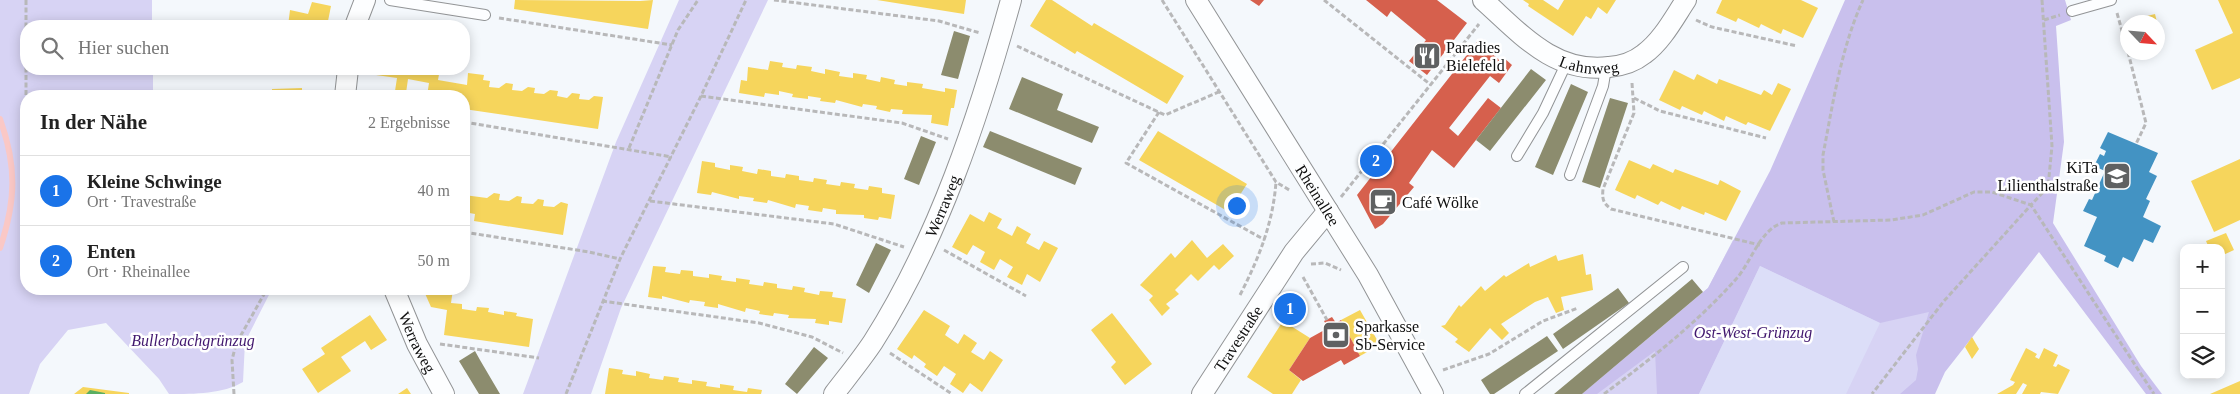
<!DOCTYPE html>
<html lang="de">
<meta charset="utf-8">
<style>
:root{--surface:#fff;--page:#f2f2f2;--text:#222;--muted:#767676;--line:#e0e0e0;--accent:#1a73e8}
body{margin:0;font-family:Georgia,serif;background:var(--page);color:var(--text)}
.controls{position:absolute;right:15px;bottom:15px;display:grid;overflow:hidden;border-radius:10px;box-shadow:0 2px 12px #0003}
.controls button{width:45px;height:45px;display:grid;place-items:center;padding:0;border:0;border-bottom:1px solid var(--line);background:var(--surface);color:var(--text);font:25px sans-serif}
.compass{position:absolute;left:2120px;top:15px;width:45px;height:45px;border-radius:50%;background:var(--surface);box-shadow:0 2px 12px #0003;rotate:116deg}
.you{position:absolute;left:1236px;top:205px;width:18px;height:18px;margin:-12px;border:4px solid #fff;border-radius:50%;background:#1a73e8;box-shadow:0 0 0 8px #1a73e833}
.badge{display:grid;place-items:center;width:32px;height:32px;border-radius:50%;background:var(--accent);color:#fff;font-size:16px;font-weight:700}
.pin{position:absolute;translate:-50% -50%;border:2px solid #fff;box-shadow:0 1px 5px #0006}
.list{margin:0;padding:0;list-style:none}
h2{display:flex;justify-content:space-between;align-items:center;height:65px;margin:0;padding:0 20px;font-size:21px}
h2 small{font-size:16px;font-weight:400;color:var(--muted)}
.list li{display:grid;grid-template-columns:32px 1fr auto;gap:15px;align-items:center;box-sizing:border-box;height:70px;padding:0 20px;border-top:1px solid var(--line)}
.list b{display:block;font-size:19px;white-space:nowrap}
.list p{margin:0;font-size:16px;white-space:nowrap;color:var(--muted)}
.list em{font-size:16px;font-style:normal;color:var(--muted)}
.icon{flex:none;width:28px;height:28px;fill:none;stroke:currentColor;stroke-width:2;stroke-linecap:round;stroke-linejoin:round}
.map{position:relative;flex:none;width:2240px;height:394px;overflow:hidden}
.search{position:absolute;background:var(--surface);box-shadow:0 2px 12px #0003;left:20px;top:20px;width:450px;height:55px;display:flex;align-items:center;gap:12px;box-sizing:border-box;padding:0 18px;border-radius:20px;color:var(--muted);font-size:19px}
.panel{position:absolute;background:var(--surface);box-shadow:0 2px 12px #0003;left:20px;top:90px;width:450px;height:205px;border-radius:20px}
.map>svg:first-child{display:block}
</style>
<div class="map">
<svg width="2240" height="394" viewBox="0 0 2240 394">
<rect width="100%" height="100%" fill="#f4f8fc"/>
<path fill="#d7d3f4" d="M0 0H152V26H26V69H153V96H26V289H272L245 342 243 382C223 394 195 394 169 394L159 379 106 323 68 330 40 364 29 394H0Z
M679 0H768L621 308 591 394H523L616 142Z
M1733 240 1930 312 1935 394H1582L1708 288Z"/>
<path fill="#c9c0ed" d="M1845 0H2065L2071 20 2056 26 2064 142 2053 223 2141 366 2162 394H2146L2039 252 1945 372 1935 394H1900L1916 380 1918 369 1916 355 1929 312 1880 323 1760 266 1699 394H1657L1655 351 1597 394H1582L1708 288 1770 171Z"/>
<path fill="#dcdef8" d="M1760 266 1880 323 1846 394H1699Z"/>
<path fill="#f6d55c" d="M515 0 640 1 653 0 648 29 514 9Z
M877 0H966L964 14Z
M1046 0H1052L1092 26 1094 23 1184 76 1167 104 1077 51 1075 54 1030 26Z
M1523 0H1543L1558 10 1564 0H1616L1607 14 1598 7 1591 19 1586 16 1573 36 1528 6 1529 4Z
M1722 0H1801L1818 8 1803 38 1783 29 1781 34 1761 24 1759 28 1738 18 1736 22 1716 13Z
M2218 0H2240V78L2212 90 2195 50 2233 33Z
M312 2 331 6 327 26H288L290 10 308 14Z
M2155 14 2157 22H2136L2135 19Z
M770 61 783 63 782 67 796 69 797 65 812 67 811 71 825 74V69L840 72 839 76 853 78V73L867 75 866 79 880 82 881 77 895 80 894 84 907 86V82L923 84 922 88 945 92V88L957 90 954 108H951L948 126 931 123 932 115 902 114 903 110 891 109 890 112 876 109 877 106 863 104 862 107 836 100 835 103 820 101 821 98 808 96V99L792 97 793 94 779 91V95L765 93 764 97 739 93 741 80 747 81 748 67 768 70Z
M377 69H440L438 80 467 85 468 73 484 75 483 80 490 81 489 87 499 88 506 83 513 84 512 90 522 91 528 87 535 88 534 93 544 94 550 90 558 91 557 96 567 98 572 93 580 94 579 99 589 100 594 96 603 97 598 129 464 109V96H427L429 83 408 79 406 93 395 91 397 78 376 75Z
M1674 70 1694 80 1697 74 1717 84 1719 79 1761 95 1764 90 1772 95 1778 83 1791 89 1770 131 1748 122 1746 125 1726 116 1724 121 1704 111 1702 115 1682 106 1680 110 1659 100Z
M302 88V96H272V89Z
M1158 131 1247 184 1229 212 1139 160Z
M2240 159V220L2214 232 2191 181Z
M1629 160 1650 169 1653 164 1673 173 1675 169 1718 185 1720 180 1741 191 1726 221 1705 212 1704 215 1682 206 1680 210 1661 201 1658 205 1637 195 1635 199 1615 190Z
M702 161 715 163V167L730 170V165L743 167 742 171 757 174 758 169 771 171V176L785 178 786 174 799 176V180L813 182 814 178 827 180 826 184 840 186 841 182 855 184 854 188 868 190 869 186 882 188V193L895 195 891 219 879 217 878 220 864 218V215L836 214V210L823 208 822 212 808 210 809 206 796 204 795 208 768 200 767 203 753 201 754 198 739 196V199L712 192 711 195 697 193Z
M494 193 500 194 499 200 509 201 517 196 522 197 521 203 533 204 538 199 544 200 543 206 554 207 561 202 568 204 563 235 474 221 475 214 464 212V195L487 198Z
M989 212 1002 219 997 228 1012 236 1017 226 1031 234 1026 243 1039 250 1044 241 1058 248 1040 282 1027 274 1022 285 1007 277 1013 267 1000 259 994 270 980 262 985 252 973 245 967 255 952 247 970 214 984 222Z
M2226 233 2234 250 2221 256V248H2209L2206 241Z
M1192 240 1207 258 1223 244 1234 256 1219 270 1214 265 1198 281 1191 274 1175 290 1179 294 1166 304 1170 308 1162 316 1149 300 1153 296 1140 285 1171 253 1175 258Z
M1583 254 1586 275 1591 274 1593 290 1561 297 1564 310 1556 313 1548 297 1535 302 1501 324 1509 333 1502 340 1490 328 1469 352 1455 342 1458 339 1441 326 1445 325 1459 305 1461 307 1481 286 1485 291 1504 275 1506 277 1529 263 1530 267 1556 255 1558 261Z
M653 266 666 267 665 272 680 274 681 270 693 271V276L709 278V274L722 276 721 280 736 282V278L750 280 749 284 763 286 764 282 777 284V288L792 290 793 286 805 288 804 292 819 295 820 291 833 292 832 297 846 299 842 323 829 321V325L815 323 816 319 788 318 789 315 774 313 773 316 759 314 760 311 746 308 745 312 718 304V308L704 306 705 302 690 300 689 303 662 296V299L648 297Z
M423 289H453L451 303 462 304V309L476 311 477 307 489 308 488 312 504 315V311L517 313 516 316 533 319 529 347 444 335 447 310 431 307Z
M924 310 950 326 945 335 958 344 964 334 977 343 971 352 984 360 990 351 1003 360 982 392 970 383 963 393 950 384 956 374 944 366 937 376 924 367 926 364 914 355 912 359 897 349Z
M1360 310 1380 345 1360 356 1341 320Z
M1112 313 1152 364 1125 385 1111 367 1116 362 1091 330Z
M370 315 387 340 371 350 365 341 341 357 351 371 318 393 302 369 325 354 321 348Z
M1283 321 1310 338 1289 370 1301 380 1297 386 1292 394H1273L1247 377Z
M1972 337 1979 349 1972 359 1965 347Z
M2026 348 2037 354 2035 357 2039 359 2044 348 2058 355 2053 366 2056 367 2058 364 2070 370 2058 394 2041 392 2040 394H2022L2027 385 2023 383 2016 394H1997L2013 385 2015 382 2010 380Z
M609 368 623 370 622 374 636 376V371L650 374 649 378 663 380 664 376 679 378 678 382 692 384V380L707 382 706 386 720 388V384L734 386 733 390 747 392 748 388 762 390 761 394H605Z
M2240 381V394H2210Z
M83 387 129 393V394H74Z
M407 388 411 394H398Z"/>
<path fill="#d6604d" d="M1250 0H1264L1259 6Z
M1366 0H1437L1467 23 1427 75 1409 61 1426 40 1391 11 1387 17Z
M1477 42 1501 61 1504 58 1512 65 1499 83 1490 76 1449 128 1458 136 1488 98 1501 108 1454 168 1432 150 1409 183 1414 187 1383 224 1375 229 1357 195Z
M1332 317 1336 323 1341 320 1360 356 1344 365 1341 360 1303 381 1289 370 1310 338 1328 328 1324 321Z"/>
<path fill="#4393c3" d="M2108 132 2158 153 2149 172 2157 176 2146 199 2150 201 2143 217 2161 226 2153 243 2144 239 2133 262 2123 257 2118 268 2104 261 2106 256 2084 246 2097 217 2083 211 2089 199 2092 200 2105 171 2094 166 2100 154 2104 156 2106 151 2100 148Z"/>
<path fill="#5aae61" d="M90 390 105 393V394H86Z"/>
<path fill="#8c8c6e" d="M954 31 970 36 958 79 941 75Z
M1531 69 1546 80 1490 151 1476 140Z
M1022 77 1063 94 1057 110 1099 127 1092 143 1009 109Z
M1571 84 1588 92 1553 175 1535 167Z
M1610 98 1628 103 1600 188 1582 182Z
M990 131 1082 168 1075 185 983 147Z
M921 136 936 142 919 185 904 179Z
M876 243 891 250 869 293 856 285Z
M1692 279 1703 292 1595 383 1582 394H1554Z
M1618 288 1629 303 1563 349 1553 334Z
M1547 336 1558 351 1494 394H1490L1481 380Z
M814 347 828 358 797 394 785 384Z
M475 351 480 360 500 394H479L459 361Z"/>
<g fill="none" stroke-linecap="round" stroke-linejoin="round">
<path stroke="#fac8c6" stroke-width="6" d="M0 119C17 166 16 201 0 248"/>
<g stroke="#929496" stroke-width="12">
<path id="service" d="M390 0 485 15
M2072 11 2111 0
M1517 156 1543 113 1566 64
M1570 175 1603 86 1606 68
M1525 394 1683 267"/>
</g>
<g stroke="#929496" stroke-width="22">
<g id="minor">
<path id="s1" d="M1196 0 1368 275 1433 394"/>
<path id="s2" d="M1483 0C1520 33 1554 74 1609 67 1621 66 1634 62 1644 54 1662 41 1674 18 1686 0"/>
<path d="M355 26 365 0"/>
<path d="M345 96 348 69"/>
<path id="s3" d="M394 289 417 344 444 394"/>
<path id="s4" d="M834 394C847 377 861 360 873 342 938 240 979 116 1011 0"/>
<path id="s5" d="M1202 394 1294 252 1328 211"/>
</g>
</g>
<path stroke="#b8b8b9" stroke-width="3" stroke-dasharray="5 2.5" stroke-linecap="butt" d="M26 0V96
M774 0 939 21 980 33
M1162 0 1276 182 1291 191
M1324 0 1431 85
M2042 0 2052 146 2048 187 2031 205 2154 394
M2117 13 2128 52
M499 18 672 45
M1696 20 1712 27 1797 46
M2044 20 2060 15
M1017 46 1165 115 1221 91
M2128 52 2146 123 2136 144
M1632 83 1634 113 1603 189C1602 199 1603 203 1611 209L1760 245
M701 96 902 123 948 139
M1634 98 1660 111 1766 138
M1159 112 1126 163 1265 240
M464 122 672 157
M629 148 678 30 698 0
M1341 197 1479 24
M650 201 834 224 904 247
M1834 222 1823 170V155C1833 103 1841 48 1863 0
M464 232 589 252 620 259
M944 250 1026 296
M1311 264 1325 263 1341 270
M1303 277 1327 320
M1240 295C1259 258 1273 223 1276 182
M602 301 759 323 812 337 843 353
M440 344 539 358
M890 353 952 394
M1443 370 1489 354 1543 321 1578 308
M234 394 232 360 236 344 267 289
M566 394 620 259 701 96 746 0
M1604 394C1651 359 1698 322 1737 278 1751 262 1760 230 1782 223L1891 220 1923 215 1974 192H1992L2031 205 1944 301 1872 394"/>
<use href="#service" stroke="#fdfeff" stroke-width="10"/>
<use href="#minor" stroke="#fdfeff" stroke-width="20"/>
</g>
<defs>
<g id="restaurant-square" transform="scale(1.4375)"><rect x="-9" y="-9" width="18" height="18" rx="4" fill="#5f6162" stroke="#fff"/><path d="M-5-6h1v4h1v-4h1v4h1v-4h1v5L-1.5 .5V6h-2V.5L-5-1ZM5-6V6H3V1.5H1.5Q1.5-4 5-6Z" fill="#fff"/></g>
<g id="school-square" transform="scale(1.4375)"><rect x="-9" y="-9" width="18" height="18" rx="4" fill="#5f6162" stroke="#fff"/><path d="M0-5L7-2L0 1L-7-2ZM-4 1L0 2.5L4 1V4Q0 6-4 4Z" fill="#fff"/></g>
<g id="cafe-square" transform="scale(1.4375)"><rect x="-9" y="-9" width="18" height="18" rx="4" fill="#5f6162" stroke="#fff"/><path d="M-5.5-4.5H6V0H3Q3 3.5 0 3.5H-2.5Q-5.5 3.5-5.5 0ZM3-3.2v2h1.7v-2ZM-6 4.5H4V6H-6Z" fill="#fff"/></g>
<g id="bank-square" transform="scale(1.4375)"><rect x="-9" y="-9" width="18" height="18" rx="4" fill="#5f6162" stroke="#fff"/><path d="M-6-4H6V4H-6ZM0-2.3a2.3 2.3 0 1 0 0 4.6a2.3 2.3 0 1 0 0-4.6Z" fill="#fff"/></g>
</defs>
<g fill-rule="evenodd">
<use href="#restaurant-square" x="1427" y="56"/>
<use href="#school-square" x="2117" y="176"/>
<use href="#cafe-square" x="1383" y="202"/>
<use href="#bank-square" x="1336" y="335"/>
</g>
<g text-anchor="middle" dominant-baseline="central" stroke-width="5" stroke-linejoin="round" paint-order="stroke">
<g font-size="16" fill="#0f0f0f" stroke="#fff" text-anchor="start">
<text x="1446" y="47">Paradies<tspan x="1446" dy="18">Bielefeld</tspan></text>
<text x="2098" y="167" text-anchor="end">KiTa<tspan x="2098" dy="18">Lilienthalstraße</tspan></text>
<text x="1402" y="202">Café Wölke</text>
<text x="1355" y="326">Sparkasse<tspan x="1355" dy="18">Sb-Service</tspan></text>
</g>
<g font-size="16" fill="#0f0f0f" stroke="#fff">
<text stroke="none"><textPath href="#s2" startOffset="128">Lahnweg</textPath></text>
<text stroke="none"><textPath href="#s1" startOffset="230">Rheinallee</textPath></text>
<text stroke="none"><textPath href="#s4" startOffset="218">Werraweg</textPath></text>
<text stroke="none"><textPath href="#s5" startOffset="66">Travestraße</textPath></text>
<text stroke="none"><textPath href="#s3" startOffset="58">Werraweg</textPath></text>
</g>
<g font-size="16" font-style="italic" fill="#41176e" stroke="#fff">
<text x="1753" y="332">Ost-West-Grünzug</text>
<text x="193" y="340">Bullerbachgrünzug</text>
</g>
</g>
</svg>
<div class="controls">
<button>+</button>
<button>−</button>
<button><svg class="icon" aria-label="layers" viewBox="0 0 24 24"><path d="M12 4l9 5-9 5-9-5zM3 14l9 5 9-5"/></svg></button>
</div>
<svg class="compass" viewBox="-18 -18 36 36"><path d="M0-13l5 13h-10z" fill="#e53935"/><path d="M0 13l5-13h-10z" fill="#767676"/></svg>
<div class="you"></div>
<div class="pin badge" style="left:1290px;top:309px">1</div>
<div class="pin badge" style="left:1376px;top:161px">2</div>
<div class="search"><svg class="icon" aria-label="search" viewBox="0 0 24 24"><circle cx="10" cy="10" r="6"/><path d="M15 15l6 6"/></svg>Hier suchen</div>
<section class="panel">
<h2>In der Nähe<small>2 Ergebnisse</small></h2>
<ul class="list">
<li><span class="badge">1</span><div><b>Kleine Schwinge</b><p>Ort · Travestraße</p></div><em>40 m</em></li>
<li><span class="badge">2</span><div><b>Enten</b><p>Ort · Rheinallee</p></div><em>50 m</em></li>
</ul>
</section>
</div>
